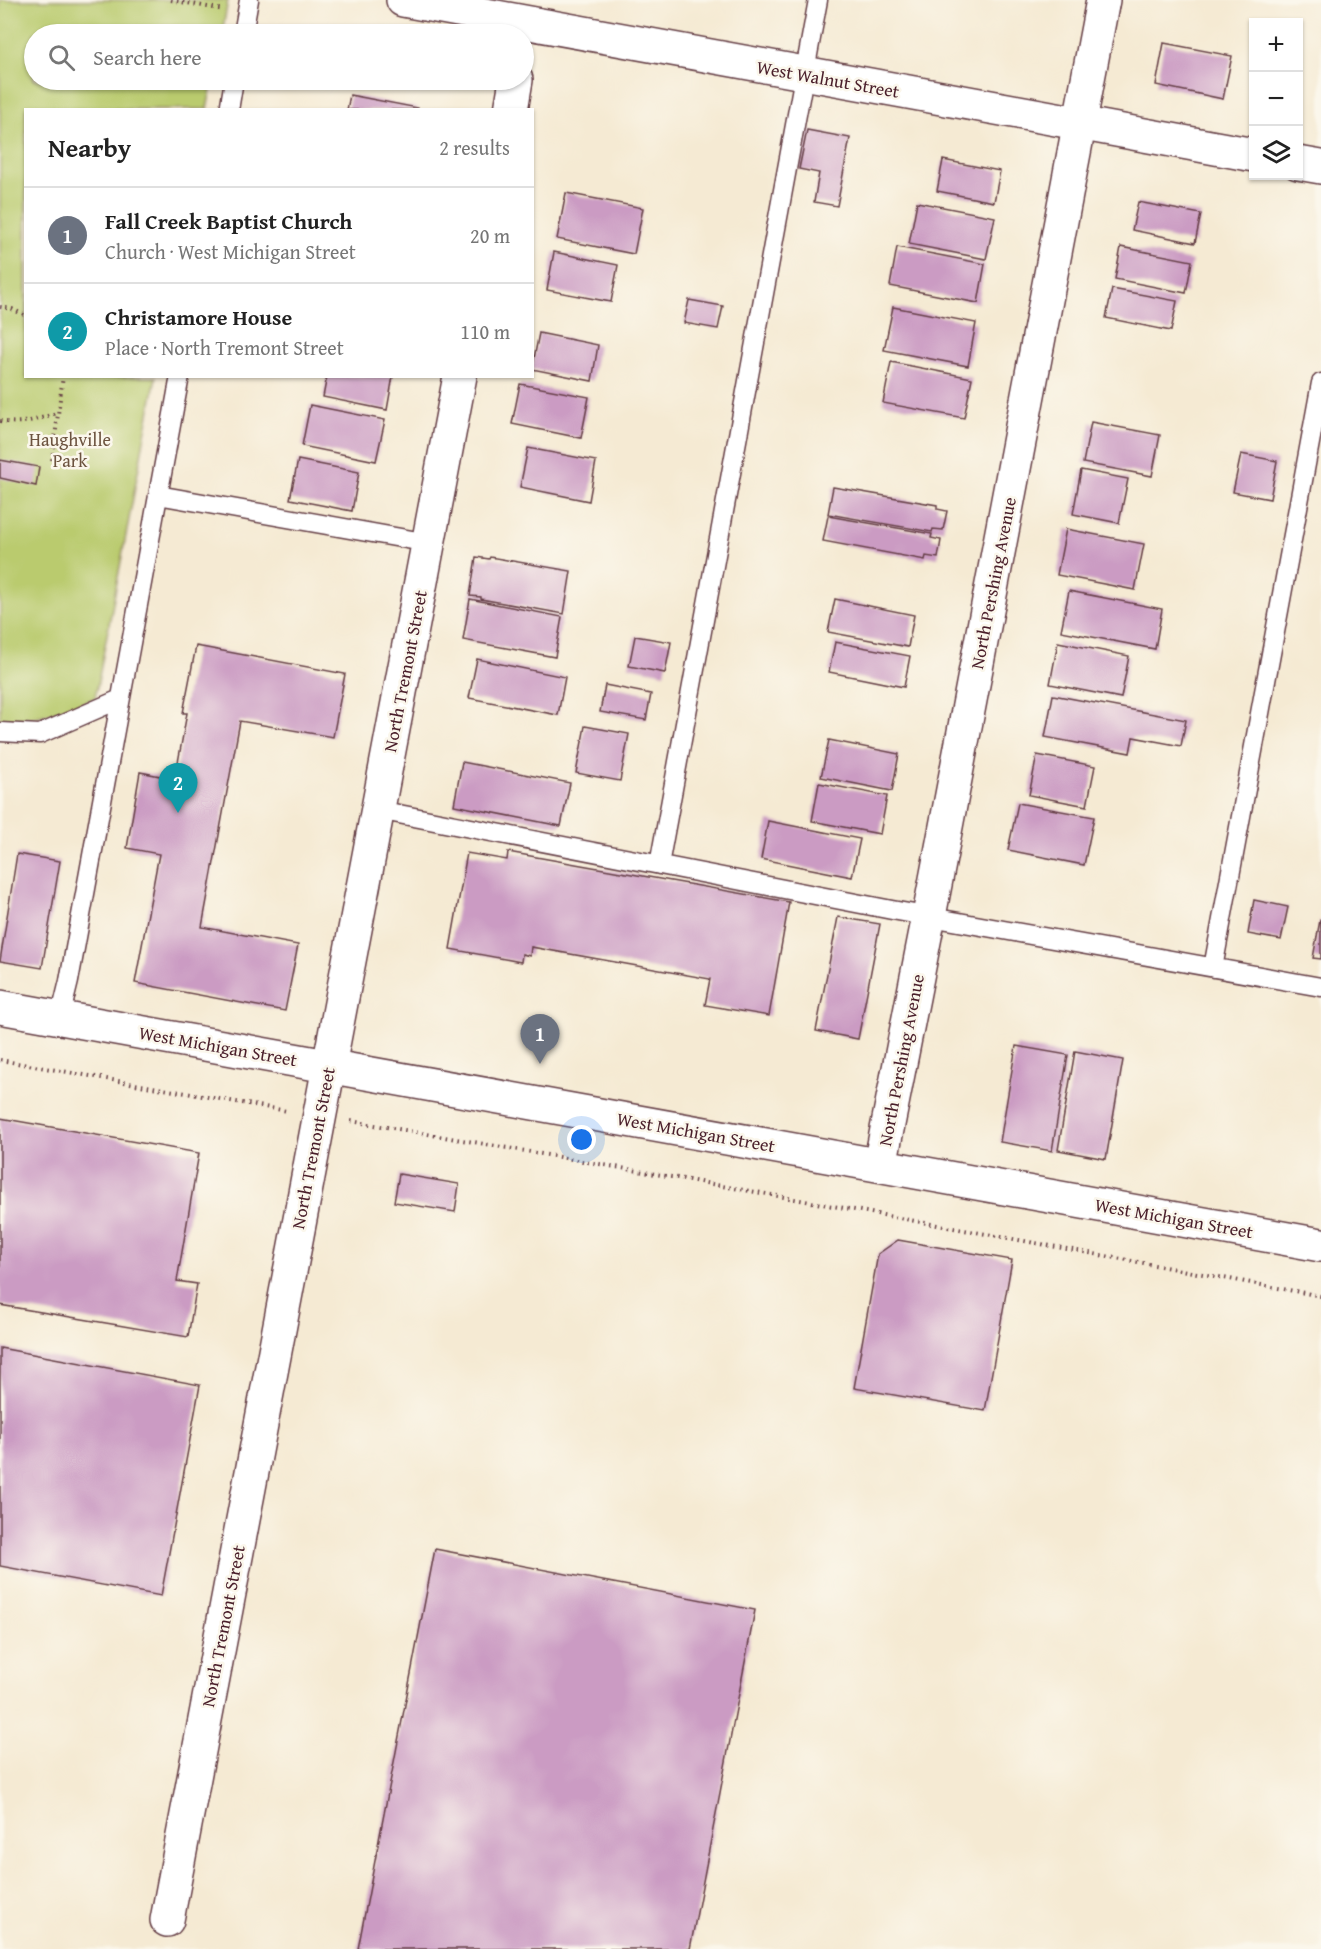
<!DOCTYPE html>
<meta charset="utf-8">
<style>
:root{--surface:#fff;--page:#f6f6f6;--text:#222;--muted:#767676;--line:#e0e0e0;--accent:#0b8043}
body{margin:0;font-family:"Gentium Book Plus",serif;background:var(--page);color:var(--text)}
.controls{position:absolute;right:18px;top:18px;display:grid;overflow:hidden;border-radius:0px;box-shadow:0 2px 4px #0004}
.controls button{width:54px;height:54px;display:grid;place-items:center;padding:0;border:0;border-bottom:2px solid var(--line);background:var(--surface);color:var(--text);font:30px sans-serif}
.you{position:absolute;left:582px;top:1140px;width:21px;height:21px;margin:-15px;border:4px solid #fff;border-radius:50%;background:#1a73e8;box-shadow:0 0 0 9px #1a73e833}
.badge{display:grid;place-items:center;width:39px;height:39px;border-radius:50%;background:var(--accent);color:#fff;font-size:20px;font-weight:700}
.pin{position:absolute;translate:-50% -50px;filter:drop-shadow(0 2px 3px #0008)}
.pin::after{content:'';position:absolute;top:32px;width:21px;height:18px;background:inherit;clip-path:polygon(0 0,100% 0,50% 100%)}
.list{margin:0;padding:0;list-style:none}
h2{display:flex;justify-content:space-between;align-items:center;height:78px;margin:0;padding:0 24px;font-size:26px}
h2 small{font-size:20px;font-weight:400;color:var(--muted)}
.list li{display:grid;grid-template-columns:39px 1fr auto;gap:18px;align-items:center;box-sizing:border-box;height:96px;padding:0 24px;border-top:2px solid var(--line)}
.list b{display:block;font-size:22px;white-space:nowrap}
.list p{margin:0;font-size:20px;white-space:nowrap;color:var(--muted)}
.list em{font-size:20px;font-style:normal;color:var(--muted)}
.icon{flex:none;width:33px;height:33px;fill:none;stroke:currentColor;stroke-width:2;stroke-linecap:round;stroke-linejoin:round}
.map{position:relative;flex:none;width:1321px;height:1949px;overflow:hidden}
.search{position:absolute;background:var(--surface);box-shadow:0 2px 4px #0004;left:24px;top:24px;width:510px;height:66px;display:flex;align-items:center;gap:15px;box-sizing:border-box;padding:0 21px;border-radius:33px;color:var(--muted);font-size:22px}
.panel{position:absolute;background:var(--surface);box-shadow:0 2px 4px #0004;left:24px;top:108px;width:510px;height:270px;border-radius:0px}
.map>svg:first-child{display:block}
</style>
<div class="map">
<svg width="1321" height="1949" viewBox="0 0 1321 1949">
<rect width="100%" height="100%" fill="#fbf7ec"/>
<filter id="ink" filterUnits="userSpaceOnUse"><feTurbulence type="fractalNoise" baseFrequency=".0167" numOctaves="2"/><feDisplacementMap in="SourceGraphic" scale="12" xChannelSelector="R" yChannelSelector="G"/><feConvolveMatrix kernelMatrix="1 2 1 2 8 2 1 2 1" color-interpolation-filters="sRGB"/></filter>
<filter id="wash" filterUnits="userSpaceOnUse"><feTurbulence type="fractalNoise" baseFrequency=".008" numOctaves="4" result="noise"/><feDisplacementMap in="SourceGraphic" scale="24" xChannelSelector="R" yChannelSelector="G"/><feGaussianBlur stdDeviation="1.35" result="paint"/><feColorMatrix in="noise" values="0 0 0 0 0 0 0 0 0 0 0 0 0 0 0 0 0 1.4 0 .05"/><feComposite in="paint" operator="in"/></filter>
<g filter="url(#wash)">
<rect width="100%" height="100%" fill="#f5ead3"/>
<path fill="#bacb6e" stroke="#82754c" stroke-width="1.5" d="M0 0H228L222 34H34V80H213L207 109 26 110V376L156 377 95 698C60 712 37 719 0 721Z"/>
<g id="blocks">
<path fill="#cb9bc3" d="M1164 43 1232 56 1223 99 1156 85Z
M350 95 418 108V110H347Z
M807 130 850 138 837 206 814 202 819 173 799 169Z
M943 160 1000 171 994 202 937 191Z
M566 193 643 208 634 254 557 239Z
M917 202 995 217 986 259 909 244Z
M1138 202 1201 214 1195 243 1132 230Z
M897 247 985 264 978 303 890 286Z
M1121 247 1192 261 1186 293 1115 279Z
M554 252 618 265 611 302 547 290Z
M1112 289 1177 301 1171 331 1106 318Z
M689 300 723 306 718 329 684 323Z
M893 307 976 323 968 366 884 350Z
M539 333 598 345 592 381 532 369Z
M891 362 972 378 964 418 883 403Z
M327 376H393L387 410 323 397Z
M520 384 589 397 581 438 512 424Z
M310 405 385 420 376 461 302 446Z
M1091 422 1160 435 1152 476 1083 463Z
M528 448 596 461 589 501 520 487Z
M1241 454 1277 461 1270 499 1233 492Z
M0 460 39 467 36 486 0 478Z
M298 460 359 472 352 511 290 499Z
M1081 470 1128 479 1119 523 1073 514Z
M833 487 937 505V509L947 511 943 530 933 529 932 532 828 514Z
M828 516 932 534 931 538 941 540 938 558 926 556 925 560 823 541Z
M1066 529 1144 544 1135 590 1057 575Z
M476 557 489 559 490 557 571 571 564 614 481 599V597L470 596Z
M1069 591 1162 609 1155 649 1061 631Z
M470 599 562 617 555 657 463 640Z
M835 599 914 615 908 647 828 632Z
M635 636 671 642 665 673 629 666Z
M835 642 910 656 904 687 829 672Z
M1058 642 1129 656 1121 698 1050 684Z
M196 646 345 674 333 737 240 721 202 927 298 945 285 1011 135 983 159 854 127 848 140 772 175 779 187 713H183Z
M477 659 565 677 558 715 469 698Z
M605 685 651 694 646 720 600 712Z
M1053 695 1186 720 1181 746 1133 737 1130 753 1045 737Z
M585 726 629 734 620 781 576 773Z
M829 740 899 754 892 791 821 777Z
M1037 755 1095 766 1087 806 1029 795Z
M462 762 570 783 561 826 454 805Z
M819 783 887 796 880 834 812 821Z
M1018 803 1094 817 1084 865 1008 850Z
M768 821 860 839 852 877 761 859Z
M508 852 789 902 769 1016 705 1005 710 979 531 947 530 956 522 954 521 962 450 949 467 853 507 860Z
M17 854 60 861 42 968 0 961Z
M1254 900 1288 907 1281 940 1248 934Z
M838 917 880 924 858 1039 816 1031Z
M1320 920H1321V959L1313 958Z
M1016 1046 1068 1055 1052 1151 1000 1142Z
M1075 1051 1123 1060 1106 1159 1058 1150Z
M0 1118 199 1153 177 1281 197 1284 188 1337 0 1305Z
M399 1174 459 1184 455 1212 394 1202Z
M898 1240 1012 1260 985 1411 854 1388 878 1254Z
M0 1348 200 1385 161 1596 0 1566Z
M435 1549 755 1610 690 1949H358Z"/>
</g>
</g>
<g filter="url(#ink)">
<use href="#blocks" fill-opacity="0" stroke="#643d44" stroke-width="1.5"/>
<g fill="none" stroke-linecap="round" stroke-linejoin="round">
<g stroke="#643d44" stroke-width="21">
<path id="service" d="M243 34 249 0
M229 110 234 80
M158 495 429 543
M0 732 40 734 120 699
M378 810 892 910 1321 987
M659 865 818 0
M1213 968 1321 383
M60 1018 69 981 180 376"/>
</g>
<g stroke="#643d44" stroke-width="36">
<path id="minor" d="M403 0 1254 155
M511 110 516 80
M1298 163 1321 167
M167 1920 460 376"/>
</g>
<g stroke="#643d44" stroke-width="36">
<path id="tertiary" d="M880 1165 929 916 1103 0"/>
</g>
<g stroke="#643d44" stroke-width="36">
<path id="secondary" d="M0 1007 1321 1245"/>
</g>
<path stroke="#643d44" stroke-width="4" stroke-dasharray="1.5 4.5" stroke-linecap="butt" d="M171 0 224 10
M0 307 12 309 26 316
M0 421C21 425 38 420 58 412
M52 460 63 376
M0 1060 287 1111
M351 1121C675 1176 998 1236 1321 1296"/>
<use href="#service" stroke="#fff" stroke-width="18"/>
<use href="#minor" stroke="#fff" stroke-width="33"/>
<use href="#tertiary" stroke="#fff" stroke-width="33"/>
<use href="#secondary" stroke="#fff" stroke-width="33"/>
</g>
</g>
<g text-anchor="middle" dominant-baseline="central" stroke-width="5" stroke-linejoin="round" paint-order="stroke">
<g font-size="18" fill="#4a1f2b" stroke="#fbf7ec">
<text transform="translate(828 79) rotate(10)">West Walnut Street</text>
<text transform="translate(993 583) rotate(-79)">North Pershing Avenue</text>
<text transform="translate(405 671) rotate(-79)">North Tremont Street</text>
<text transform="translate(218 1046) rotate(10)">West Michigan Street</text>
<text transform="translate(901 1060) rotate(-79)">North Pershing Avenue</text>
<text transform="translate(696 1132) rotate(10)">West Michigan Street</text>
<text transform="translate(313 1148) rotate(-79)">North Tremont Street</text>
<text transform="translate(1174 1218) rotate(10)">West Michigan Street</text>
<text transform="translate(223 1626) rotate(-79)">North Tremont Street</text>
</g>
<g font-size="18" fill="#6c533f" stroke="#fbf7ec">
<text x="70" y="439">Haughville<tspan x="70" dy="21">Park</tspan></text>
</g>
</g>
</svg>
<div class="controls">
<button>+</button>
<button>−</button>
<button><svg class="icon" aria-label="layers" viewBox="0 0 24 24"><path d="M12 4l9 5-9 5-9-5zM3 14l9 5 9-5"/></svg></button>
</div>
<div class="you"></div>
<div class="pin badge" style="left:540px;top:1064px;background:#6b7280">1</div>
<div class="pin badge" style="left:178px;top:813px;background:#0f9aa8">2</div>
<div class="search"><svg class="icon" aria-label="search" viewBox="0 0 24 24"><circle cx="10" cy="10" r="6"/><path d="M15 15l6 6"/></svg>Search here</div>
<section class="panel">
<h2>Nearby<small>2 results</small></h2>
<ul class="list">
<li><span class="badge" style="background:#6b7280">1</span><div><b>Fall Creek Baptist Church</b><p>Church · West Michigan Street</p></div><em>20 m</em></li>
<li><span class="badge" style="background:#0f9aa8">2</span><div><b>Christamore House</b><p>Place · North Tremont Street</p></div><em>110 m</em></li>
</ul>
</section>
</div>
